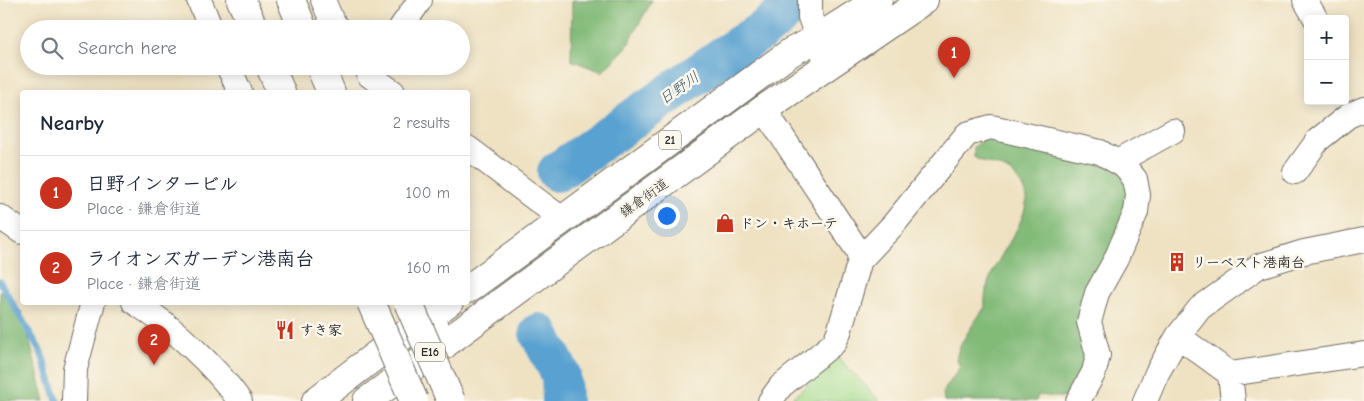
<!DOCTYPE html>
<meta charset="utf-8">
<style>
:root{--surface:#fff;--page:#f2f2f3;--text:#1f2937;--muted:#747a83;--line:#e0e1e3;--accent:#c8321e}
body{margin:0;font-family:"Comic Neue","Klee One",sans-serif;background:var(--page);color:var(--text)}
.controls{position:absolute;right:15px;top:15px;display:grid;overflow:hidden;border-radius:5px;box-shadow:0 2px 12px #0003}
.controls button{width:45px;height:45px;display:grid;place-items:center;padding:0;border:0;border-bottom:1px solid var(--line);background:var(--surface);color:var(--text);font:25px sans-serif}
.you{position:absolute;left:666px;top:215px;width:18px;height:18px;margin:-12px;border:4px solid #fff;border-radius:50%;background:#1a73e8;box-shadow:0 0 0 8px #1a73e833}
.badge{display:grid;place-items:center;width:32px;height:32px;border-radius:50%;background:var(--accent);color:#fff;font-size:16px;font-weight:700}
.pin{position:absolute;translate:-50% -41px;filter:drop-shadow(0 1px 2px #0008)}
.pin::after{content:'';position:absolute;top:26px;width:18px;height:15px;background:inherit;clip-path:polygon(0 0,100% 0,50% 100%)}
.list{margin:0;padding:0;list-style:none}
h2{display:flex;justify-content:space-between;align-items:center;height:65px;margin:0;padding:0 20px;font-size:21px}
h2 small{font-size:16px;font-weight:400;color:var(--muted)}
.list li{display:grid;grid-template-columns:32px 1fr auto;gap:15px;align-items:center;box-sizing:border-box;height:75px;padding:0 20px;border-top:1px solid var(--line)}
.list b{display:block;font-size:19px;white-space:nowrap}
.list p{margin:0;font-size:16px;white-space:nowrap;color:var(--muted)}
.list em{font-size:16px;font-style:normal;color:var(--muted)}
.icon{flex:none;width:28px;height:28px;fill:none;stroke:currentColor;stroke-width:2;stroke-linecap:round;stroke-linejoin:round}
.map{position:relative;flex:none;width:1364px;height:401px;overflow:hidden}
.search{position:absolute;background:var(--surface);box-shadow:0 2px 12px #0003;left:20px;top:20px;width:450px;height:55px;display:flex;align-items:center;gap:12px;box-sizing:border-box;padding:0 18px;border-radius:28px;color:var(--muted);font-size:19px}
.panel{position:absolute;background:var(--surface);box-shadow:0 2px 12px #0003;left:20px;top:90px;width:450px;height:215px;border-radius:5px}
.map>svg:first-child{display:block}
</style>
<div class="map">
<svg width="1364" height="401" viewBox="0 0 1364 401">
<rect width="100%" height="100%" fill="#fbf7ec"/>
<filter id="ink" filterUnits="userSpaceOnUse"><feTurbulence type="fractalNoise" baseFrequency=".02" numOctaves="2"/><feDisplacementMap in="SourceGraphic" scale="10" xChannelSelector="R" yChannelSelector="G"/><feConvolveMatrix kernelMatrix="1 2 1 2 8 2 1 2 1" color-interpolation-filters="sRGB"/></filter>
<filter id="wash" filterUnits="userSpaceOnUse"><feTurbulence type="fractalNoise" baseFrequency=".0096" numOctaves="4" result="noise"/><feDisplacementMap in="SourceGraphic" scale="20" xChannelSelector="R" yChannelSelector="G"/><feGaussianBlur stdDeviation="1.12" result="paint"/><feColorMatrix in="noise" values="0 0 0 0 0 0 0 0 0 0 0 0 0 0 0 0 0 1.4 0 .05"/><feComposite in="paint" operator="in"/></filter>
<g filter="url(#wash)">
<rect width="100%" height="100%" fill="#efe2c3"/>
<path fill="#a3da8c" stroke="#67825c" d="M837 356 880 401H792L791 400Z"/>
<path fill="#82ba78" stroke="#567252" d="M572 0H652L626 48 602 72 571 60Z
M992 133 1047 139 1135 179 1097 293 1098 355 1079 399 1038 395 1036 401H944L943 392 960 367C959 364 956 359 957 356 958 345 978 317 985 307 982 270 1018 241 1026 205 1028 193 1019 179 1010 172 999 164 984 164 974 157V147Z
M0 291 22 312 45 401H0Z"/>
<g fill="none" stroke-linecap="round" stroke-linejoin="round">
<path stroke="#59a1d0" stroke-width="7" d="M0 282 41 352 57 401"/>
<path stroke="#59a1d0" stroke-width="40" d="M557 172 726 54 769 26 798 0
M539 333 561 375 562 401"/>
</g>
</g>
<g filter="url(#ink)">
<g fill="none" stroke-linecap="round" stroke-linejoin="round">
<g stroke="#706b60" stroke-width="26">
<path id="minor" d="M199 0 211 29
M323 0 331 19 338 29
M810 0V17L828 66
M1305 0 1316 19
M400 29 420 0
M228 66 240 92
M375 66 369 75 393 92
M764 109 858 251 860 260 839 332 834 343 781 386 770 401
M468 148 562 219
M1117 162 1173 131
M1295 172 1318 140 1348 116 1364 109
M0 217 22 232
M860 260 893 225 967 134 991 127 1100 152 1124 166 1135 179 1138 195 1136 212 1116 259 1097 293 1089 322 1098 355 1094 372 1078 401
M134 302C171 325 215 366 240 401
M1178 336 1230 374 1233 401
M1230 374 1364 354
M74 401 75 369 93 302
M1145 401 1157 373 1178 336 1200 308 1259 266 1304 252 1364 240"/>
</g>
<g stroke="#706b60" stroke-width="30">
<path id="primary" d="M468 289 791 52 818 38 878 0
M316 401 379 353 449 302
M367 401 764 109 924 0"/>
</g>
<g stroke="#706b60" stroke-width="30">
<path id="motorway" d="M241 0 254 29
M291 0 303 29
M270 66 281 92
M320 66 331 92
M422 302 443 346"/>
</g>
<use href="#minor" stroke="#fff" stroke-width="24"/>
<use href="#primary" stroke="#fff" stroke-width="28"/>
<use href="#motorway" stroke="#fff" stroke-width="28"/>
<g stroke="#706b60" stroke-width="30" stroke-linecap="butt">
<path id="motorway-bridge" d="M371 302 414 401
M408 302 451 401"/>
</g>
<use href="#motorway-bridge" stroke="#fff" stroke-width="28"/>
</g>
</g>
<defs>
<g id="shop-bare" transform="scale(1.5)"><path d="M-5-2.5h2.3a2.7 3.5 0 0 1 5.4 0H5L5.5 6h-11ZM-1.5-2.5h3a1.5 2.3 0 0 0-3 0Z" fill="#c8321e" stroke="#fbf7ec" stroke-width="2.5" paint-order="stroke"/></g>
<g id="building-bare" transform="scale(1.5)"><path d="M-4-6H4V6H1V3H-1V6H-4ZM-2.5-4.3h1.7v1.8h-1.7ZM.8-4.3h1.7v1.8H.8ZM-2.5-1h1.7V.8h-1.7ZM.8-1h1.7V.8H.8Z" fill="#c8321e" stroke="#fbf7ec" stroke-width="2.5" paint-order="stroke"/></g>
<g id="restaurant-bare" transform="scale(1.5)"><path d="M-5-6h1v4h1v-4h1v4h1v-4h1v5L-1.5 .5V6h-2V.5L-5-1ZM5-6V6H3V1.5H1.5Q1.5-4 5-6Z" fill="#c8321e" stroke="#fbf7ec" stroke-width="2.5" paint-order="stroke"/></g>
</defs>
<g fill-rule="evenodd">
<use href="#shop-bare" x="725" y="223"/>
<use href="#building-bare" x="1177" y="262"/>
<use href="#restaurant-bare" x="285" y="330"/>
</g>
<g text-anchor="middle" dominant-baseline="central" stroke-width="5" stroke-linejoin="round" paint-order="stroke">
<g fill="#fbf7ec" stroke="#696865" stroke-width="1">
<rect x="659" y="130.5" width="22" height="19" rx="4"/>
<rect x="415" y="342.5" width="30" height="19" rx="4"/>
</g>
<g font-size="12" font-weight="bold" fill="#2b2b2b">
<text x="670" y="140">21</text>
<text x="430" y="352">E16</text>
</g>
<g font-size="14" fill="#2b2b2b" stroke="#fbf7ec">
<text transform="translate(644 198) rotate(-36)">鎌倉街道</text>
</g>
<g font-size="14" font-weight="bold" fill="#2b2b2b" stroke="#fbf7ec" text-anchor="start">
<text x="740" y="223">ドン・キホーテ</text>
<text x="1192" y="262">リーベスト港南台</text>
<text x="300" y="330">すき家</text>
</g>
<g font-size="15" font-style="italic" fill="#3d5a6d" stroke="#fbf7ec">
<text transform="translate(679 88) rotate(-35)">日野川</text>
</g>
</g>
</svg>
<div class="controls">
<button>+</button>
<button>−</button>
</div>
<div class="you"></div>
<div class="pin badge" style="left:954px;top:78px">1</div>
<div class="pin badge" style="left:154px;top:365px">2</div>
<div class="search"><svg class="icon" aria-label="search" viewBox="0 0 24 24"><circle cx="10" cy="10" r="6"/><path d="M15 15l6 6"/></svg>Search here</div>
<section class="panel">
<h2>Nearby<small>2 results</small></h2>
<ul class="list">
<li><span class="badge">1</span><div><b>日野インタービル</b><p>Place · 鎌倉街道</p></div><em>100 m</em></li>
<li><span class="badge">2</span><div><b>ライオンズガーデン港南台</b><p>Place · 鎌倉街道</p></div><em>160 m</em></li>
</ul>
</section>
</div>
